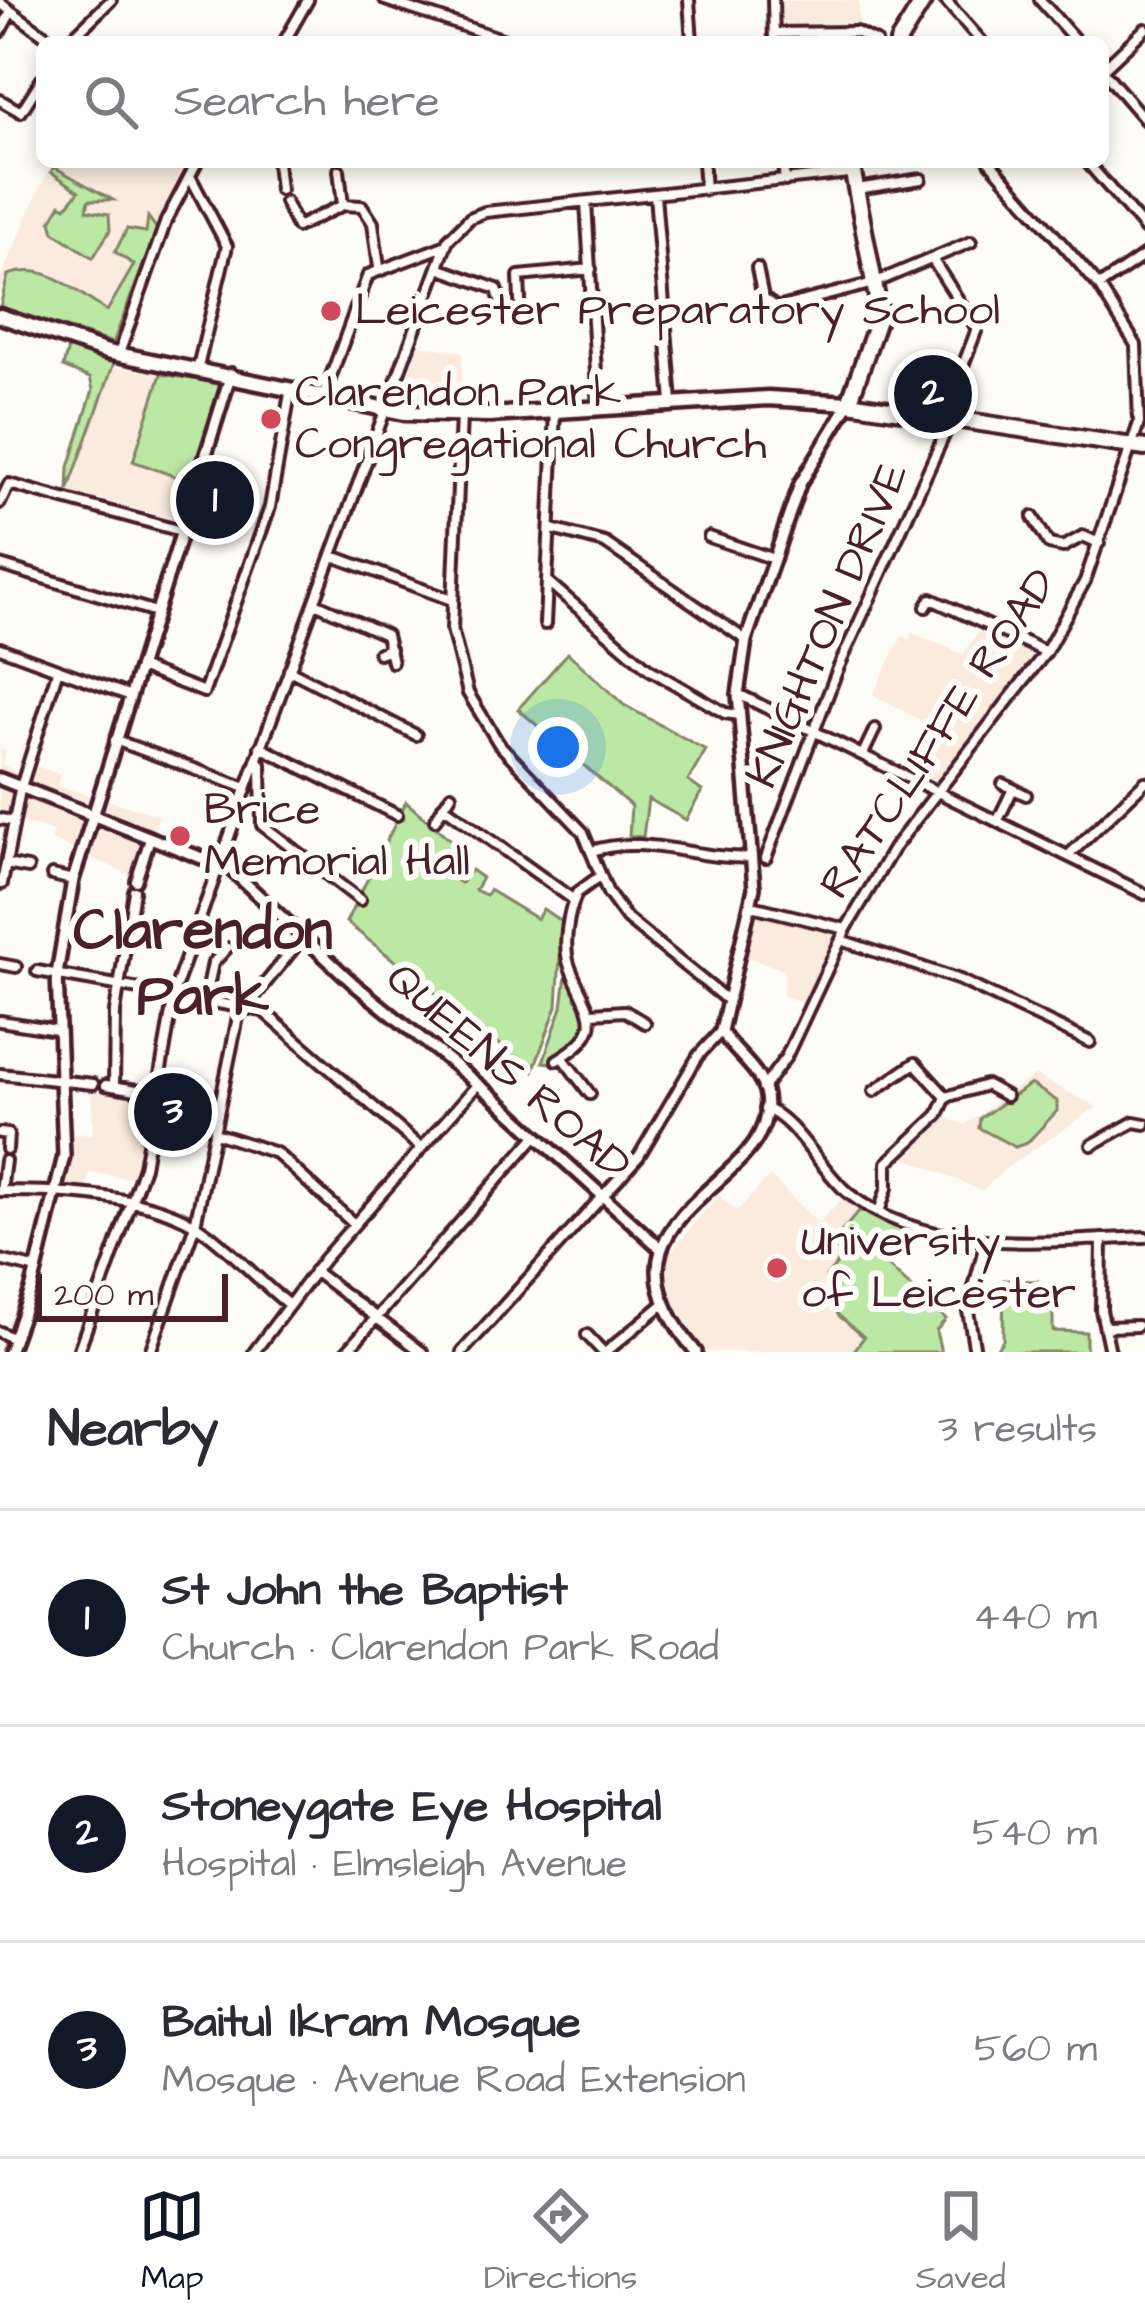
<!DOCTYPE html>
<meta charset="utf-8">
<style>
:root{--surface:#fff;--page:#f2f2f3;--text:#2b2b33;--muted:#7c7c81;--line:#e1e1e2;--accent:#111827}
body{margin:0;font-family:"Architects Daughter",sans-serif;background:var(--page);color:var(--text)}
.scale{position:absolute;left:36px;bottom:30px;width:192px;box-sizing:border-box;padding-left:12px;border:6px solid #4a1f2b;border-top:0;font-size:33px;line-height:42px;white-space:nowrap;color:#4a1f2b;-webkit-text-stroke:9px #fdfcf7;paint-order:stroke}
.you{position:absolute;left:558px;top:747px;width:42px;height:42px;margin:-30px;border:9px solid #fff;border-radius:50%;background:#1a73e8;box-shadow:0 0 0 18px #1a73e833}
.badge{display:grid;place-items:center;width:78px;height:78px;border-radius:50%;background:var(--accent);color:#fff;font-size:39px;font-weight:700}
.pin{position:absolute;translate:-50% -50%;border:6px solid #fff;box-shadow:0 3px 12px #0006}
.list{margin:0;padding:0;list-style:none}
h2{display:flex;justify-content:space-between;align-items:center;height:156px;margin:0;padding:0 48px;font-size:51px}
h2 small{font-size:39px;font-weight:400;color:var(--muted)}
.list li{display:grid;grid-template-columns:78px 1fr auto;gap:36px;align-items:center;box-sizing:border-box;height:216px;padding:0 48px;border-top:3px solid var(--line)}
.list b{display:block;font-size:45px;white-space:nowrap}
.list p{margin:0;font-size:39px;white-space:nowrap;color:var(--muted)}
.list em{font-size:39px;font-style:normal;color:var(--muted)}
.icon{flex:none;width:66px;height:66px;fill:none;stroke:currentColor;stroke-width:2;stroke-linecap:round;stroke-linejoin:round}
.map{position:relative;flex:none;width:1145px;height:1352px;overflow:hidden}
.search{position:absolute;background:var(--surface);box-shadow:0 6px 18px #0003;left:36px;right:36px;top:36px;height:132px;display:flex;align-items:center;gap:30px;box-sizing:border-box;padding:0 42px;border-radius:18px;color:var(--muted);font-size:45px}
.sheet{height:804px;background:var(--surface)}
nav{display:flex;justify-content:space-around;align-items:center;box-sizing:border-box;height:168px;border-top:3px solid var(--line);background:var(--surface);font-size:33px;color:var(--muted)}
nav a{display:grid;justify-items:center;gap:6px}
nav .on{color:var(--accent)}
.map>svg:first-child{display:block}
</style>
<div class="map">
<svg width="1145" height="1352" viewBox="0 0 1145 1352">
<rect width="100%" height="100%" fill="#fdfcf7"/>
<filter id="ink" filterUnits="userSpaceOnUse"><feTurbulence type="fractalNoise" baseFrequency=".00833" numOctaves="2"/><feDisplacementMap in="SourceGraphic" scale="24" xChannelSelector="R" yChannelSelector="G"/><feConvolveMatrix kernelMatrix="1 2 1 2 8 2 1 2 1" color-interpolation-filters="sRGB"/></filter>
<g filter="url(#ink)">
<path fill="#faebde" d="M859 0V26L779 28 778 1Z
M52 162H184L113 343 0 307V279Z
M418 345 463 352 461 405 400 403Z
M114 367 225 384 178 520 68 491Z
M981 628 1036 658 939 783 902 764 929 725 873 695 902 636 909 639 912 633 963 654Z
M0 749 6 751 2 764 20 775 33 765 60 774 57 786 159 815 137 878 52 840 53 831 0 816Z
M758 913 839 934 806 1005 783 995 784 970 747 957Z
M1035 1075 1097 1107 1006 1168 982 1191 898 1154 943 1115 965 1125Z
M91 1089 150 1098 135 1178 89 1173 86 1189 66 1186 74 1134H93Z
M770 1176 818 1223 842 1199 910 1227 881 1260 946 1319 936 1331 941 1352H706L666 1290 665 1259 718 1195 737 1211Z"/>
<path fill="#bce8a5" stroke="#838468" stroke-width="3" d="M54 167 113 200H89L87 210 109 214 110 230 93 258 54 232 51 221 61 204 66 207 79 191 51 172Z
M148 217 157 229 113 343 0 307 8 275C50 261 75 293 107 311L134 265 115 252 127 229 146 232Z
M68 348 114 363 68 491 69 467 93 390 90 378 63 367Z
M161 374 225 384 190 482 133 461Z
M568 653 624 705 706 750 688 781 702 791 686 820 648 799 643 837 629 836 631 806 518 709Z
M406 802 453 842 434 869 461 883 471 870 482 878 475 890 486 895 489 890 537 919 543 909 562 922 557 1006 533 1071 346 922Z
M567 968C585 1009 605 1035 552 1056V1063L543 1062 562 1007Z
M1031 1084 1057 1101V1111L1027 1143 1015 1147 979 1128 980 1118Z
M860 1210 910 1227 881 1260 946 1319 936 1331 941 1352H853L864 1337 838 1315 826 1277 843 1256 831 1244Z
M1004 1280 1038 1281 1037 1299H1053V1331L1086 1332V1352H994L1003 1340Z"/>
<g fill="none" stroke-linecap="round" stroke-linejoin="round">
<g stroke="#4a1f2b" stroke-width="16">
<path id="minor" d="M385 0 511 42
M689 0 692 42
M773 0 774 42
M945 0 982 42
M1040 0 1077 42
M0 3 54 42
M0 32 11 12
M774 33 856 32 876 42
M68 42 111 0
M284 42 308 0
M1103 69 1145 29
M1103 71 1145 120
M0 100 21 112 42 79
M277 162 280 190
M703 162 705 190
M783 162 785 181
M1087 162 1145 229
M339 170 343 205
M190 176 227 246 198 367
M857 189 921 179
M655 195 672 402
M285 202 297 227 343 205 362 206 373 223 379 267
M586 202 598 407
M934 262 977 329 944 415
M438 268 497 289 500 300
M757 268 763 298 777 308 874 283 971 242
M1099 286 1145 255
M520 301 519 276 591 269
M119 354 166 221 197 162
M324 395 368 275 444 246
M461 415 452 629 468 693 499 744 583 832 608 893 627 919 727 1000
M0 503 9 484 181 531
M1033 517 1049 544 1063 547 1083 536 1099 543
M552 529 605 543 746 640
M709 537 771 558
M333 556 452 600
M0 565 156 612
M548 582 649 669 725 713 739 715
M315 603 386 635 392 662
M926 607 931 599 1046 652
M545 624 555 411
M0 648 128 695
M379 653 390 649
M139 667 204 692 270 507 291 388
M289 670 416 735
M738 694 1145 894
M115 740 246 788
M260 747 397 815
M863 754 875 729
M1003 784 1026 795
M443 806 574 900
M0 819 13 821
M435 820 451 795
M998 820 1013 789
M592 851C645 833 697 861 752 857
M1068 856 1145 782
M766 858 837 671 952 418
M6 864 28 868
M52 875 73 880
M136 881 150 839
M2 884 20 790 58 669
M360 900 262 825 261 764 256 761 448 240 470 218 485 212 849 173
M752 906 846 929
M841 940 960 980 1090 1042
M0 964 16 967
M37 971 263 1011 421 1148
M205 1001 213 963 227 948
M592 1013 625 1011 645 1023
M0 1021 57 1030
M562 1057 590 1094
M557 1060C612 1028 587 1012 570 967 562 946 568 912 577 893L600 876
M0 1074 93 1084
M106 1085 143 1091
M114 1086 115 1012 134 891
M763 1088 786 1057 846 929 893 849 1046 652 1085 581 1139 423 1136 345 1099 286 990 162
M874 1091 915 1063 946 1097
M765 1109C792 1115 823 1173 848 1193 928 1257 1051 1241 1145 1237
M0 1133 8 1134 7 1149
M215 1133 276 1153 354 1224
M1092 1145 1134 1122 1145 1124
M0 1191C59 1191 153 1194 203 1230 234 1252 259 1282 289 1305
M1 1191 5 1161
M879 1212 887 1188V1163L938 1115 946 1097 986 1085 1006 1096
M1102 1239 1101 1310 1110 1352
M0 1260 37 1269
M314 1271 422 1352
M929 1297 968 1304
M1106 1327 1137 1326
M0 1332 14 1339
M587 1335 603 1352
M78 1352 144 1167 175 989 256 761
M150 1352 195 1225 238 1017 303 937
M254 1352 324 1259 478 1084
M346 1352 536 1136
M462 1352 639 1156 698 1056 721 1031
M606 1352 661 1306
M975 1352 968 1311 986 1240"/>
</g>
<g stroke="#4a1f2b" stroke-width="18">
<path id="tertiary" d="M0 779 230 869 354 984 495 1098 660 1248
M9 1352 32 1287 64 1156 57 974 73 880 231 374
M696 1352C573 1208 789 1187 765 1091 758 1067 733 1052 721 1031L754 888 738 694 746 640 800 484 849 403"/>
</g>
<g stroke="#4a1f2b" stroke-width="21">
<path id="primary" d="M0 316 107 352 405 413 489 415 768 398 849 403"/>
</g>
<g stroke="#4a1f2b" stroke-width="22">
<path id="trunk" d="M898 42 924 0
M851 162 880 314 849 403 1145 448"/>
</g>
<use href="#minor" stroke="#fdfcf7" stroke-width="8"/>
<use href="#tertiary" stroke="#fdfcf7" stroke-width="9"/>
<use href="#primary" stroke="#fdfcf7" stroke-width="12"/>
<use href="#trunk" stroke="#fdfcf7" stroke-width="14"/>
</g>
</g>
<g fill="#d1495b" stroke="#fdfcf7" stroke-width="4.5">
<circle cx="331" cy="311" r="12"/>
<circle cx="271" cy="419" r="12"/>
<circle cx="180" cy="836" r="12"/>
<circle cx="777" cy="1268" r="12"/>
</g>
<g text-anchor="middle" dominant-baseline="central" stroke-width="12" stroke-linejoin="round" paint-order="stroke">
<g font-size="45" fill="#4a1f2b" stroke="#fdfcf7" text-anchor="start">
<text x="355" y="311">Leicester Preparatory School</text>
<text x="295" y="393">Clarendon Park<tspan x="295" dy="52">Congregational Church</tspan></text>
<text x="204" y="810">Brice<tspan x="204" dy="52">Memorial Hall</tspan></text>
<text x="801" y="1242">University<tspan x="801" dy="52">of Leicester</tspan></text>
</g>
<g font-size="45" fill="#4a1f2b" stroke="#fdfcf7">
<text transform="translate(828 625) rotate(-67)">KNIGHTON DRIVE</text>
<text transform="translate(939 734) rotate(-56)">RATCLIFFE ROAD</text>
<text transform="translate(508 1072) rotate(41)">QUEENS ROAD</text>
</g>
<g font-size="57" font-weight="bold" fill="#4a1f2b" stroke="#fdfcf7">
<text x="203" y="931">Clarendon<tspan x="203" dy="66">Park</tspan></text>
</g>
</g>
</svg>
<div class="scale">200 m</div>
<div class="you"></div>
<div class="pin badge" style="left:215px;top:500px">1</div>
<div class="pin badge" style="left:933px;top:394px">2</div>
<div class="pin badge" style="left:173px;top:1112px">3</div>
<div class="search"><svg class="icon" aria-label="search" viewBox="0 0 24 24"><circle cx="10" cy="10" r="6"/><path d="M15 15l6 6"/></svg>Search here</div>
</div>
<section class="sheet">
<h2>Nearby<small>3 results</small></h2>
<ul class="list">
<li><span class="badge">1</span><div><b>St John the Baptist</b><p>Church · Clarendon Park Road</p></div><em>440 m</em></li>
<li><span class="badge">2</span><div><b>Stoneygate Eye Hospital</b><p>Hospital · Elmsleigh Avenue</p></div><em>540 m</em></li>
<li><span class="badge">3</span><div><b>Baitul Ikram Mosque</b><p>Mosque · Avenue Road Extension</p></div><em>560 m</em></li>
</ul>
</section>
<nav>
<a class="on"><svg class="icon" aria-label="map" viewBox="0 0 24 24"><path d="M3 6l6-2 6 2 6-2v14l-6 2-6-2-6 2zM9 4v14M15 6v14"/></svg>Map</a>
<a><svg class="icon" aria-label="directions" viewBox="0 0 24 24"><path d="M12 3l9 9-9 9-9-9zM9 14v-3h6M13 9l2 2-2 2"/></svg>Directions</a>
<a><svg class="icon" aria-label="saved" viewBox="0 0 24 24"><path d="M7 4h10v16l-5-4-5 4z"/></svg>Saved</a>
</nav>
